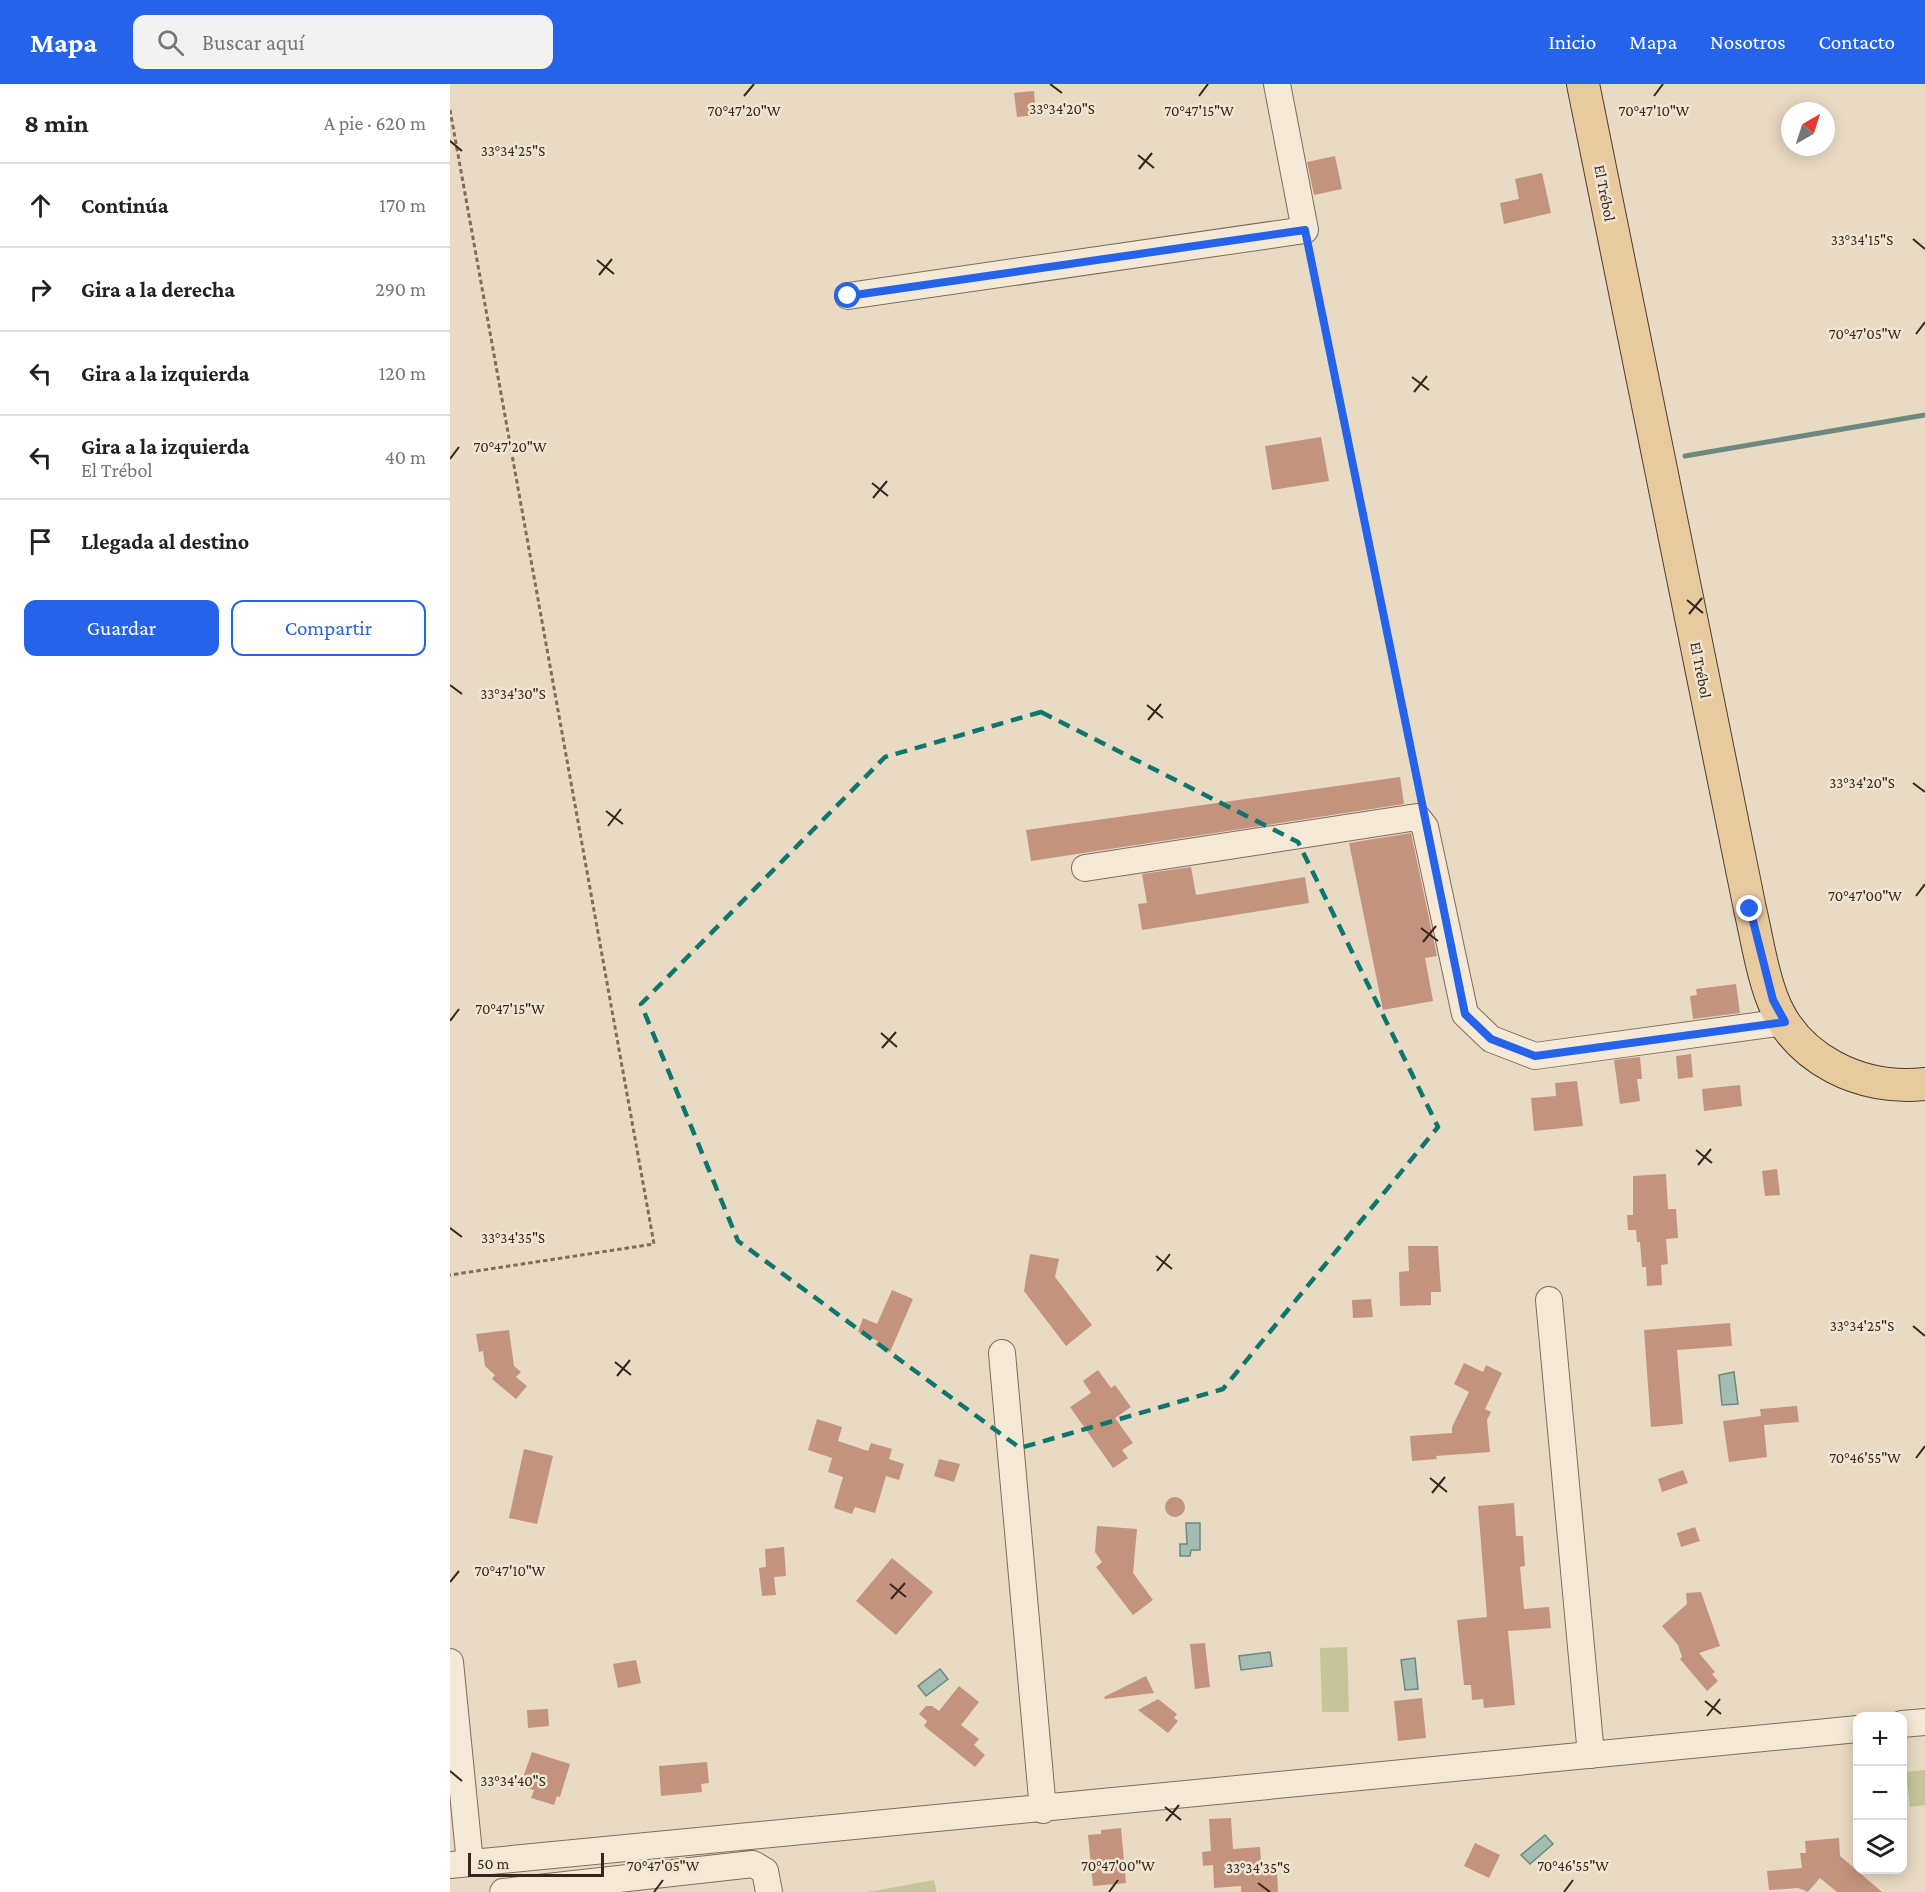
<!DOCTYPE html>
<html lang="es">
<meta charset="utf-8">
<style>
:root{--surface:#fff;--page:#f2f2f2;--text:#222;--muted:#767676;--line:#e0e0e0;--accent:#2563eb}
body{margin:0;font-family:"Crimson Pro",serif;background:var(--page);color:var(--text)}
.controls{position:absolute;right:18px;bottom:18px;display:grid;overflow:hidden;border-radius:12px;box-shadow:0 3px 15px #0003}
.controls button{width:54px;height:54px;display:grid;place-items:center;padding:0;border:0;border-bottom:2px solid var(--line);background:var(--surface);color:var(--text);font:30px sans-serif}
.compass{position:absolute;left:1331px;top:18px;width:54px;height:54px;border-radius:50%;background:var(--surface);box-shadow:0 3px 15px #0003;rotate:39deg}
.scale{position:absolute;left:18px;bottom:15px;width:136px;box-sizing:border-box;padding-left:6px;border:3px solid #33261f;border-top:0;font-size:16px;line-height:21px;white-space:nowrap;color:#33261f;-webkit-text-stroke:4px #f1e5d2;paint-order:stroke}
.stop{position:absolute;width:18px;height:18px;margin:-14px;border:4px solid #2563eb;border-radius:50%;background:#fff}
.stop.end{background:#2563eb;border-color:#fff;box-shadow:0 2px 6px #0008}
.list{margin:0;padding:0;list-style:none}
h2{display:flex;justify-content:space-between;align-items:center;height:78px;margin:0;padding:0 24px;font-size:26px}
h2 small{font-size:20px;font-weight:400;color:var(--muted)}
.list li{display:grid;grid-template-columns:39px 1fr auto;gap:18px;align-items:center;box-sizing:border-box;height:84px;padding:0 24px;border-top:2px solid var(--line)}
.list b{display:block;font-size:22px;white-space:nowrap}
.list p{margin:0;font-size:20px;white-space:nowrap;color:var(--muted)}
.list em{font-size:20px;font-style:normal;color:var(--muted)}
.actions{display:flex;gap:12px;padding:18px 24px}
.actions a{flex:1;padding:14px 0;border:2px solid var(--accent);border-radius:12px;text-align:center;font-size:21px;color:var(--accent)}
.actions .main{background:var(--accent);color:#fff}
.icon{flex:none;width:33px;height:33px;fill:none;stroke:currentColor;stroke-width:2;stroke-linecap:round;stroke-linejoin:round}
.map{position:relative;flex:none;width:1475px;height:1808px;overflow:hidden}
header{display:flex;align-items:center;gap:36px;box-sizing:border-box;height:84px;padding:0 30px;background:var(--accent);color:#fff}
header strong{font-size:28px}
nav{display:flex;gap:33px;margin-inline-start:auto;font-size:21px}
.search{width:420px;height:54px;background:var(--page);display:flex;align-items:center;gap:15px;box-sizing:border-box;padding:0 21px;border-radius:12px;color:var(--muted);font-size:22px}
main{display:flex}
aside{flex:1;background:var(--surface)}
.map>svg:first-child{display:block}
</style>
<header>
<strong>Mapa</strong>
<div class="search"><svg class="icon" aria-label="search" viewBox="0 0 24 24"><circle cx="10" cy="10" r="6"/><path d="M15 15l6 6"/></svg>Buscar aquí</div>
<nav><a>Inicio</a><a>Mapa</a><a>Nosotros</a><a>Contacto</a></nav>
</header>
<main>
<aside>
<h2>8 min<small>A pie · 620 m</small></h2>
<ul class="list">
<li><svg class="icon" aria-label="ahead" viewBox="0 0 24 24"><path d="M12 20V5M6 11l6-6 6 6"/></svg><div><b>Continúa</b></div><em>170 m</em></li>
<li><svg class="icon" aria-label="right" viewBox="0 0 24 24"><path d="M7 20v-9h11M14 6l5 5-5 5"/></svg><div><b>Gira a la derecha</b></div><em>290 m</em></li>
<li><svg class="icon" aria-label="left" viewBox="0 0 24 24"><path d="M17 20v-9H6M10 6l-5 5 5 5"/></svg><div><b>Gira a la izquierda</b></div><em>120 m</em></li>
<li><svg class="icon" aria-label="left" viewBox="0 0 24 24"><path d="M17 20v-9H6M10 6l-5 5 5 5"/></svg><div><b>Gira a la izquierda</b><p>El Trébol</p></div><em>40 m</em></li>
<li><svg class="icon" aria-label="arrive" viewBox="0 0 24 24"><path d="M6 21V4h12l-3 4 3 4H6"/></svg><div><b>Llegada al destino</b></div></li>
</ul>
<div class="actions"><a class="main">Guardar</a><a>Compartir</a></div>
</aside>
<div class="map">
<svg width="1475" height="1808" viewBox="0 0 1475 1808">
<rect width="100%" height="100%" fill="#e9dac4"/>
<path fill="#c5c599" d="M897 1563 899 1628H872L870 1564Z
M1475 1686V1721L1460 1723 1456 1688Z
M484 1796 487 1808H418Z"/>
<path fill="#a5bcb3" stroke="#6d897f" stroke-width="1.5" d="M1284 1288 1288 1320 1272 1321 1269 1291Z
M736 1439H750V1466H741L740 1472H730V1460H737Z
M820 1568 822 1582 791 1586 789 1572Z
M965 1574 968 1605 955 1606 951 1576Z
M490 1585 498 1595 476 1612 468 1602Z
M1095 1751 1103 1760 1080 1780 1071 1771Z"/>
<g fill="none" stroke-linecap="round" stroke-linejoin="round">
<path stroke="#6d897f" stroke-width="5" d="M1235 372 1475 331"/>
</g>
<path fill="#c3937e" d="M584 7 586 31 567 33 564 9Z
M885 72 892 105 864 111 857 78Z
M1092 89 1101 129 1054 140 1050 119 1069 115 1065 95Z
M871 353 879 397 822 406 815 362Z
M950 693 954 720 581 777 576 746Z
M961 749 987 872 975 874 983 917 933 926 899 759Z
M741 783 746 811 855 793 859 819 692 846 688 820 697 819 692 790Z
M1286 900 1290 929 1243 935 1240 912 1247 911 1246 905Z
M1241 970 1243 993 1228 995 1226 972Z
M1190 973 1192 995H1187L1190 1017 1170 1020 1164 976Z
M1127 997 1133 1042 1084 1047 1081 1014 1106 1012 1105 999Z
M1290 1001 1292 1022 1254 1027 1252 1005Z
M1327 1085 1330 1111 1315 1112 1312 1087Z
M1216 1090 1218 1125H1226L1228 1154 1216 1155 1218 1180 1211 1181 1212 1201 1197 1202 1196 1183H1192L1190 1158H1187L1186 1146H1178L1177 1131H1183V1092Z
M958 1162H988L991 1208H981V1221L950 1222 949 1188 959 1187Z
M580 1170 609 1175 605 1193 642 1241 616 1262 574 1207Z
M442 1206 463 1215 440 1268 425 1261 428 1257 408 1248 413 1234 427 1240Z
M921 1215 923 1233 903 1234 902 1216Z
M1280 1239 1282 1262 1227 1266 1233 1340 1201 1343 1194 1246Z
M59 1246 64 1282 71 1288 66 1293 77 1302 66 1315 42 1295 45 1291 35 1282 33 1267 29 1268 26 1250Z
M1014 1279 1033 1288 1036 1281 1052 1289 1035 1325 1041 1328 1037 1336 1040 1368 986 1372 987 1375 962 1377 960 1352 1002 1349V1343L1019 1308 1004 1300Z
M648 1286 661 1304 665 1301 681 1323 665 1334 683 1359 672 1366 678 1374 663 1384 620 1323 641 1309 633 1297Z
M1347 1322 1349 1338 1314 1341 1317 1373 1279 1378 1273 1337 1311 1332 1310 1325Z
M367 1335 392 1343 388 1357 418 1367 421 1359 442 1365 439 1375 454 1380 449 1396 436 1392 425 1429 405 1423 402 1430 384 1424 393 1393 378 1388 382 1374 358 1366Z
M74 1365 103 1372 87 1440 59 1434Z
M489 1375 510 1380 504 1398 484 1392Z
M1233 1386 1238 1399 1212 1408 1208 1395Z
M715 1423a10 10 0 1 1 20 0a10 10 0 1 1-20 0Z
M1064 1419 1066 1452H1073L1075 1482 1070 1483 1074 1525 1099 1523 1101 1544 1058 1547 1065 1621 1034 1624 1033 1615 1022 1616 1021 1601H1014L1007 1536 1037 1533 1028 1422Z
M647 1442 687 1445 683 1489 703 1516 683 1531 646 1483 652 1478 645 1468Z
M1245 1443 1250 1457 1231 1463 1227 1449Z
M334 1463 336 1492 324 1493 326 1511 312 1512 309 1484 316 1483 315 1465Z
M442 1474 483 1508 446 1551 406 1517Z
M1251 1508 1270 1562 1249 1569 1265 1588 1262 1590 1268 1597 1257 1607 1230 1575 1232 1573 1228 1561 1212 1542 1237 1520 1236 1509Z
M755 1559 760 1603 745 1605 740 1560Z
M186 1576 191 1599 168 1604 163 1580Z
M696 1592 704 1609 655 1615 654 1613Z
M509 1602 529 1618 511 1641 529 1655 524 1661 535 1671 525 1683 474 1642 477 1637 469 1630 476 1622H482L489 1627Z
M972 1614 976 1654 948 1657 944 1617Z
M708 1615 727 1630 724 1634 728 1637 718 1649 688 1626Z
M98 1625 99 1642 78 1644 77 1626Z
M82 1668 120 1680 110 1713 107 1712 104 1721 81 1714 84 1706 70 1702Z
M257 1678 259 1699 251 1700 252 1708 211 1712 209 1682Z
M781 1734 783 1765 810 1763 812 1788 827 1787 828 1808H791V1802L764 1804 763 1781 753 1782 752 1768 761 1767 759 1735Z
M671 1744 676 1799 643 1802 638 1751 651 1750V1746Z
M1389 1754 1390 1772 1432 1808H1387L1370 1794 1358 1808 1348 1804 1319 1806 1317 1787 1352 1784 1350 1769H1356L1355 1757Z
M1025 1759 1050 1771 1039 1794 1014 1782Z"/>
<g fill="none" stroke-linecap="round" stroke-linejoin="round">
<g stroke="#816c5c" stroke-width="28">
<path id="minor" d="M398 212 855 146 827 0
M635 784 967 733 975 743 1015 930 1041 955 1085 972 1335 938
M1099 1216 1141 1671
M552 1269 593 1726
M0 1578 20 1779
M1452 1640 1475 1638
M0 1781 1408 1645
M53 1808 303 1780 315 1787 319 1808"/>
</g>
<g stroke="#4f3b30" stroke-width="34">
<path id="major" d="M1133 0 1300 825C1307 854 1311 886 1322 914 1345 976 1412 1007 1475 1000"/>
</g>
<path stroke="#816c5c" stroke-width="3" stroke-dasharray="4.5 3" stroke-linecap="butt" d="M0 26 204 1160 0 1191
M859 166 969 712"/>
<use href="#minor" stroke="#f4e8d6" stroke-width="26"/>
<use href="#major" stroke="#e8ca9f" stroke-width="32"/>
</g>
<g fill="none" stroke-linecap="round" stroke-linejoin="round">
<path stroke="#2563eb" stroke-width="8" d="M398 212 855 146 1015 930 1041 955 1085 972 1335 938 1323 916 1300 825"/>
</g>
<path fill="none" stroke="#0f766e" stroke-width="4.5" stroke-dasharray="12 8" stroke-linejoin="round" d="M591 628 848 758 988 1043 773 1305 570 1364 288 1157 191 920 435 673Z"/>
<path fill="none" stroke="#33261f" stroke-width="2" d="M600 0 612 9M294 12 304 0M749 12 758 0M1204 12 1213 0M0 57 12 67M688 71 704 84M689 85 702 69M1463 155 1475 165M147 176 164 190M149 191 162 175M1466 250 1475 238M962 293 979 306M964 308 977 292M0 375 9 363M422 399 438 412M423 414 437 397M1237 516 1253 529M1239 530 1252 514M0 601 12 610M697 621 713 634M698 636 711 620M1463 699 1475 708M156 727 173 740M158 742 171 725M1466 812 1475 800M971 844 988 857M973 858 986 842M0 937 9 925M431 949 447 963M432 964 446 948M1246 1066 1262 1079M1248 1081 1261 1065M0 1144 12 1153M706 1172 722 1185M707 1187 720 1170M1463 1242 1475 1252M165 1278 181 1291M167 1292 180 1276M1466 1374 1475 1362M980 1394 997 1408M982 1409 995 1393M0 1498 9 1487M440 1500 456 1513M441 1515 455 1499M1255 1617 1271 1630M1257 1632 1270 1615M0 1687 12 1697M715 1723 731 1736M716 1737 729 1721M808 1799 820 1808M204 1808 213 1796M659 1808 668 1796M1114 1808 1123 1796"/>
<g text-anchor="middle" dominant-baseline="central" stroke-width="5" stroke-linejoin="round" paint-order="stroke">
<g font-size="16" fill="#33261f" stroke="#f1e5d2">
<text transform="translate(1155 109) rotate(79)">El Trébol</text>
<text transform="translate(1251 586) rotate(79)">El Trébol</text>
</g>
</g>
<g font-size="15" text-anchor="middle" fill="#33261f" stroke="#f1e5d2" stroke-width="5" stroke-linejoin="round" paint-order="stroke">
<text x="612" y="30">33°34'20"S</text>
<text x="749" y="32">70°47'15"W</text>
<text x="1204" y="32">70°47'10"W</text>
<text x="294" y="32">70°47'20"W</text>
<text x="63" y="72">33°34'25"S</text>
<text x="1412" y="161">33°34'15"S</text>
<text x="1415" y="255">70°47'05"W</text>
<text x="60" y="368">70°47'20"W</text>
<text x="63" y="615">33°34'30"S</text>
<text x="1412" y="704">33°34'20"S</text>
<text x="1415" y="817">70°47'00"W</text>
<text x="60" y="930">70°47'15"W</text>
<text x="63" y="1159">33°34'35"S</text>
<text x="1412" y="1247">33°34'25"S</text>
<text x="1415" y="1379">70°46'55"W</text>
<text x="60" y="1492">70°47'10"W</text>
<text x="63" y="1702">33°34'40"S</text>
<text x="213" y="1787">70°47'05"W</text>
<text x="668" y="1787">70°47'00"W</text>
<text x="1123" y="1787">70°46'55"W</text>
<text x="808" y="1789">33°34'35"S</text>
</g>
</svg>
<div class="controls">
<button>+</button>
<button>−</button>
<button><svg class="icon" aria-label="layers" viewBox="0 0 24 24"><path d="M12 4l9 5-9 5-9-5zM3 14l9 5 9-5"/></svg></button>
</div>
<svg class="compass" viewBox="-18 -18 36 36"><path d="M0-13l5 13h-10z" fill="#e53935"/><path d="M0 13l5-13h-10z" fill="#767676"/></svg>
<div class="scale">50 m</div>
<div class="stop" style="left:398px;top:212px"></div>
<div class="stop end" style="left:1300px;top:825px"></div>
</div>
</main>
